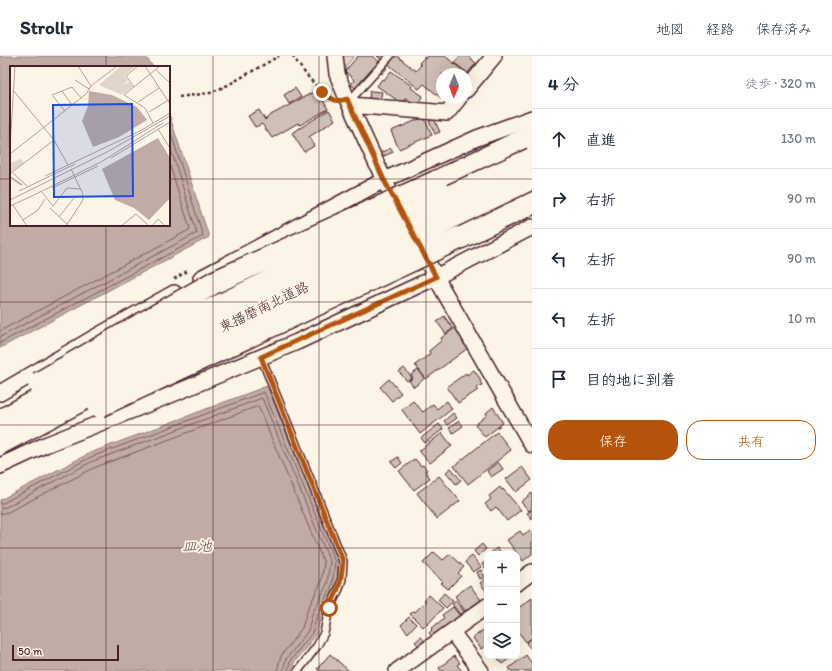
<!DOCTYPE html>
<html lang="ja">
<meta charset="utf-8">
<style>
:root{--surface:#fff;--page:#f2f2f3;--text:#1f2937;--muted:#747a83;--line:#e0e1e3;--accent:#b45309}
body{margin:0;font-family:Itim,"Klee One",sans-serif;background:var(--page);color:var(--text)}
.controls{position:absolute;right:12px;bottom:12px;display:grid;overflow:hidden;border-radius:8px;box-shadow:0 4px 16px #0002}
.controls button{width:36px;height:36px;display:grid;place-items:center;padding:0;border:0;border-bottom:1px solid var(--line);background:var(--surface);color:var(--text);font:20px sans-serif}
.compass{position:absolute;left:436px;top:12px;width:36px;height:36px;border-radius:50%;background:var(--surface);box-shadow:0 4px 16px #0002;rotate:181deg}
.scale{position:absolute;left:12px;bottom:10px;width:107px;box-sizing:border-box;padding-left:4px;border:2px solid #4a1f2b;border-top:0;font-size:11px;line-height:14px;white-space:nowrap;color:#4a1f2b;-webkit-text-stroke:3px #fcf5e5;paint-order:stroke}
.stop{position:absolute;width:12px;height:12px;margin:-9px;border:3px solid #b45309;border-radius:50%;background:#fff}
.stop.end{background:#b45309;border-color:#fff;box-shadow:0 1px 4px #0008}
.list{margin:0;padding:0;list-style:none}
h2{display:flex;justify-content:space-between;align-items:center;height:52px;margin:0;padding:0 16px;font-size:17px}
h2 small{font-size:13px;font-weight:400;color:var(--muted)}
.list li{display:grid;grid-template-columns:26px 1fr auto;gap:12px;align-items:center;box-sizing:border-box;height:60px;padding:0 16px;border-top:1px solid var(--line)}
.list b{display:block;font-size:15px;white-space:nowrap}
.list em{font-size:13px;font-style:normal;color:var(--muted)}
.actions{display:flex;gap:8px;padding:12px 16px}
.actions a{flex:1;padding:9px 0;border:1px solid var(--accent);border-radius:16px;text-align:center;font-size:14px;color:var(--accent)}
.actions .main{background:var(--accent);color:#fff}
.icon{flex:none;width:22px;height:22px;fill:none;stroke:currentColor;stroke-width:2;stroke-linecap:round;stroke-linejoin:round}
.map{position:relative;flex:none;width:532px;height:615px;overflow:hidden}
header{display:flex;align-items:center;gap:24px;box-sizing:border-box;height:56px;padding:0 20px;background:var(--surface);border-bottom:1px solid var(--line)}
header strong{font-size:19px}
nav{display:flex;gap:22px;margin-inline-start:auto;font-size:14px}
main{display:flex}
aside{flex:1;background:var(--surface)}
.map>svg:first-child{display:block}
</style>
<header>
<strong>Strollr</strong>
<nav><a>地図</a><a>経路</a><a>保存済み</a></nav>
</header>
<main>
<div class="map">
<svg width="532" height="615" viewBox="0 0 532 615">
<rect width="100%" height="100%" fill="#fcf5e5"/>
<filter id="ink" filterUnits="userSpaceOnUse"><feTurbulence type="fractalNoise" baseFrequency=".025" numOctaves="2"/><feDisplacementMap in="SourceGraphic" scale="8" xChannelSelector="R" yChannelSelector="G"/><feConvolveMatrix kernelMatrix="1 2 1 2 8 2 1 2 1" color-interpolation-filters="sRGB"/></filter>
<g filter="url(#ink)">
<path fill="#e2d5ca" stroke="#967a7a" d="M339 0H354L341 16Z"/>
<path fill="#c0aca5" stroke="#917474" d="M0 0H145L153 11H11V169H169V58L209 181 0 292Z
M267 330 339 505 336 530 321 561 316 579 294 607 292 615H3L0 614V444L90 397Z"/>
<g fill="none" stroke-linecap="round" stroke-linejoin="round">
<path stroke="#79575c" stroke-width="1" d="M0 275 189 174 190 172 169 107
M0 281 197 177 169 87
M0 287 203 180 169 71
M0 447H3L91 401 264 336 335 506 332 529 317 560 312 577 290 605 288 615
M0 452 6 451 93 405 262 342 330 506 327 528 312 558 308 575 286 603 283 615
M0 458 8 456 96 411 258 350 324 507 321 526 307 555 302 572 281 600 277 615"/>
</g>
<path fill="#cfc0b7" stroke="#4a1f2b" d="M358 0H372L382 8 358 34 351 29 354 24 345 15Z
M377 0H388L383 5Z
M395 0H397L416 15 421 9 419 7 424 2 425 3 428 0H445L468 19 466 22V18H442V40L441 42 424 28 419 33 388 8Z
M460 0H468L476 7 468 17 454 7Z
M385 9 388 11 382 18 380 16Z
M391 15 412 30 411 32 423 40 416 49 406 42 401 47 377 30 382 23 384 24Z
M295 32 301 41 289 48 284 39Z
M317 34 328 53 300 69 298 67 272 82 262 68 255 71 248 60 259 54 265 64 269 60Z
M370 35 382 36 380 45 369 42Z
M329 54 335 64 309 81 314 90 304 96 292 77Z
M424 61 432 79 399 93 391 75Z
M434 63 440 76 435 78 429 65Z
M391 92 393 96 382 101 380 97Z
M444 260 453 272 446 278 437 266Z
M455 272 464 283 462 286 468 292 426 323 415 309 430 298 429 295 442 284 441 282Z
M404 312 412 322 407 325 399 316Z
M418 314 425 322 414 331 409 325 413 322 411 319Z
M474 314 481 324 480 325 482 329 477 332 478 334 458 347 447 331 466 317 467 319Z
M389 323 401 337 392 345 380 331Z
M413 345 423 356 433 348 437 353 447 345 452 353 420 378 402 354Z
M493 351 503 367 485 381 475 369 487 359 486 357Z
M453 357 457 362 447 369 444 365Z
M459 365 463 370 453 377 449 372Z
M439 368 443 373 425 387 421 382Z
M497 376 511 394 468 428 454 410Z
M442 377 452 390 430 407 419 395Z
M398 401 402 407 396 412 391 406Z
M415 403 421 410 423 409 427 414 425 415 430 422 414 434 399 415Z
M498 406 503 413 491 421 487 415Z
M522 411 532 424 516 436 506 423Z
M451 412 461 424 456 428 446 416Z
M439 420 460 445 437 463 417 437Z
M500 431 502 434 503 433 521 454 507 465 496 451 491 455 485 448 491 443 489 440Z
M532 437V452L529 455 521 446Z
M532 454V463L527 457Z
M530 474 532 477V498L523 505 507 484 520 475 523 479Z
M482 488 486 493 478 500 474 495Z
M497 492 502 498H489Z
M434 496 443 504 450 498 464 511 458 517 461 520 448 533 441 527 443 526 423 507Z
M472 500 481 511 473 516 465 506Z
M487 504V514L482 508Z
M481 514 485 521 480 523 477 516Z
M487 522V536L480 527Z
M470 529 481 544 465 555 455 540Z
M444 537 453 545 446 552 438 544Z
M429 539 443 552 427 569 426 568 423 571 410 558 414 555 415 556 426 545 424 544Z
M532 542V582L526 586 517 574V553Z
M456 545 465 557 461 560 452 548Z
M453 551 461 561 433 581 429 577 432 574 431 573 444 562 442 559Z
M409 561 416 568 408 577 401 569Z
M487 571V589L481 593 473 582Z
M421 581 427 588 421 592 415 586Z
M532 582V594L526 587Z
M330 598 349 615H320L317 613Z
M526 599 532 608V615H511L509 612Z
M454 600 460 607 457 609 462 615H441L439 612Z
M496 600H513L502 608Z"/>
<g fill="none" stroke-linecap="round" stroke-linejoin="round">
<g stroke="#4a1f2b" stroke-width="10">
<path id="lane" d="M347 43 353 41 390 0
M261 301 343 505 342 523 339 533 329 553 324 577 317 590 298 615"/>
</g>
<g stroke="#4a1f2b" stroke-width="18">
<path id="street" d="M335 0 337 18 347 43 384 124 399 153
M466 34 494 0
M350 49 447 57 459 42
M419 190 443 234 532 389
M201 222 384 124 477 82 532 62
M0 337 92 283 174 237
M0 410 45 389 168 340 297 286 436 221 532 171
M517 527 532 516
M452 576 481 615
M397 615 487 550"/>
</g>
<g stroke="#4a1f2b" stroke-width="25">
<path id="highway" d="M436 126 532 80
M459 182 532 147"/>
</g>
<path stroke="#4a1f2b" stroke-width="2.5" stroke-dasharray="3 3" stroke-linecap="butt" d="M293 0C304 17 316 32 332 43
M179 41 210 37 228 29 279 0
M174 223 189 214"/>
<use href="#lane" stroke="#fcf5e5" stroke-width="7"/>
<use href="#street" stroke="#fcf5e5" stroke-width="15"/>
<use href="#highway" stroke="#fcf5e5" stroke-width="22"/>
<g stroke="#4a1f2b" stroke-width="25" stroke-linecap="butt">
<path id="highway-bridge" d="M39 327 215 226 436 126
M99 350 459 182
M0 365 161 278 397 164 532 103
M0 387 172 296 532 122"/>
</g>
<use href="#highway-bridge" stroke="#fcf5e5" stroke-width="22"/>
</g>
</g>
<g fill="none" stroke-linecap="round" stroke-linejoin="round" filter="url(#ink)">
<path stroke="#b45309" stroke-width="5" d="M322 36C332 43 335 47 347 43L384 124 436 221 261 301 343 505C341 526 339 534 329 552"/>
</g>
<path fill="none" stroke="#4a1f2b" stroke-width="1" stroke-opacity="0.55" d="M106 0V11M213 0V615M319 0V615M426 0V615M0 123H11M169 123H532M106 169V615M0 246H532M0 369H532M0 492H532"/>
<g text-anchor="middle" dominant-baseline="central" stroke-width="4" stroke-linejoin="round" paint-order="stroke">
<g font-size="14" fill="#4a1f2b" stroke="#fcf5e5">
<text transform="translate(264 251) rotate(-26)">東播磨南北道路</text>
</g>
<g font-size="15" font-style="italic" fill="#6d4950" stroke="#fcf5e5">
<text x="197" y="490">皿池</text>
</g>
</g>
<g transform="translate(10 10)">
<rect width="160" height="160" fill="#fcf5e5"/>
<path d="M111 0H126L114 10 118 14 113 19 119 16 123 21 112 29 89 19ZM11 93 14 97 0 107V97Z" fill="#e2d5ca"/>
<path d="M79 25 102 29 127 41 137 54 109 71 83 81 72 55 78 40ZM148 72 160 92V132L139 154 124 142 105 134 92 103Z" fill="#c0aca5"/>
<path fill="none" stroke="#c0aca5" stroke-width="2" d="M0 111 12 119"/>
<path fill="none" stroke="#b59f9b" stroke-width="1" d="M68 0 81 20M135 0 160 38M146 4 160 17M65 14 79 23M124 21 116 10 128 0M3 24 44 74 58 99M52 25 62 39M128 36 149 22M55 45 42 29 62 21 71 32M139 46 160 33M143 57 135 42 114 29 150 0M148 63 160 82M0 82 5 0M0 88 76 28 81 20 107 0M101 92 160 56M3 107 17 120M0 108 44 74M35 110 130 65 160 47M42 122 88 100M9 125 65 98M32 126 43 140 57 122 71 123M24 129 91 96 153 57M0 134 97 86 160 50M3 139 13 154M0 140 24 129M40 142 59 160M49 151 64 132M17 160 13 154 28 144 35 133M56 160 73 134V128L61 103M111 160 126 148 139 160M142 160 148 153 155 160"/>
<path fill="#1d4ed8" fill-opacity="0.15" stroke="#1d4ed8" stroke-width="2" d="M122 38 123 130 44 131 43 39Z"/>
<rect width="160" height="160" fill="none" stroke="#4a1f2b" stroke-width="2"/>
</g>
</svg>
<div class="controls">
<button>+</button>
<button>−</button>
<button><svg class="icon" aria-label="layers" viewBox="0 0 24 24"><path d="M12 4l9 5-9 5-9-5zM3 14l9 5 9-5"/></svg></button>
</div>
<svg class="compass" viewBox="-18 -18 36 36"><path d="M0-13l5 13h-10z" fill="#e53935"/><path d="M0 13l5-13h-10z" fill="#747a83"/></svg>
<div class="scale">50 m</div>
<div class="stop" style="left:329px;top:552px"></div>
<div class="stop end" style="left:322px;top:36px"></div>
</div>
<aside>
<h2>4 分<small>徒歩 · 320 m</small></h2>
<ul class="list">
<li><svg class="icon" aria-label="ahead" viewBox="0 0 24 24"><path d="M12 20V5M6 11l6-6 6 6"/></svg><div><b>直進</b></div><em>130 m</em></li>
<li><svg class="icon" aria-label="right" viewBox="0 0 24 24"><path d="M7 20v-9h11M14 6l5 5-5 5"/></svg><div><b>右折</b></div><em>90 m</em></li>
<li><svg class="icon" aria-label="left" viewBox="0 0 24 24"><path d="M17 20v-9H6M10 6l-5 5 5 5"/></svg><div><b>左折</b></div><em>90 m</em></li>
<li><svg class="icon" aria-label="left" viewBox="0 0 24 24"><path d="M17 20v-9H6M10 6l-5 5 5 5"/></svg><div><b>左折</b></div><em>10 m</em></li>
<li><svg class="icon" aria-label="arrive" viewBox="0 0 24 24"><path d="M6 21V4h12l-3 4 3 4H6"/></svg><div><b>目的地に到着</b></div></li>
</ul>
<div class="actions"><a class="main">保存</a><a>共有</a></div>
</aside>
</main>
